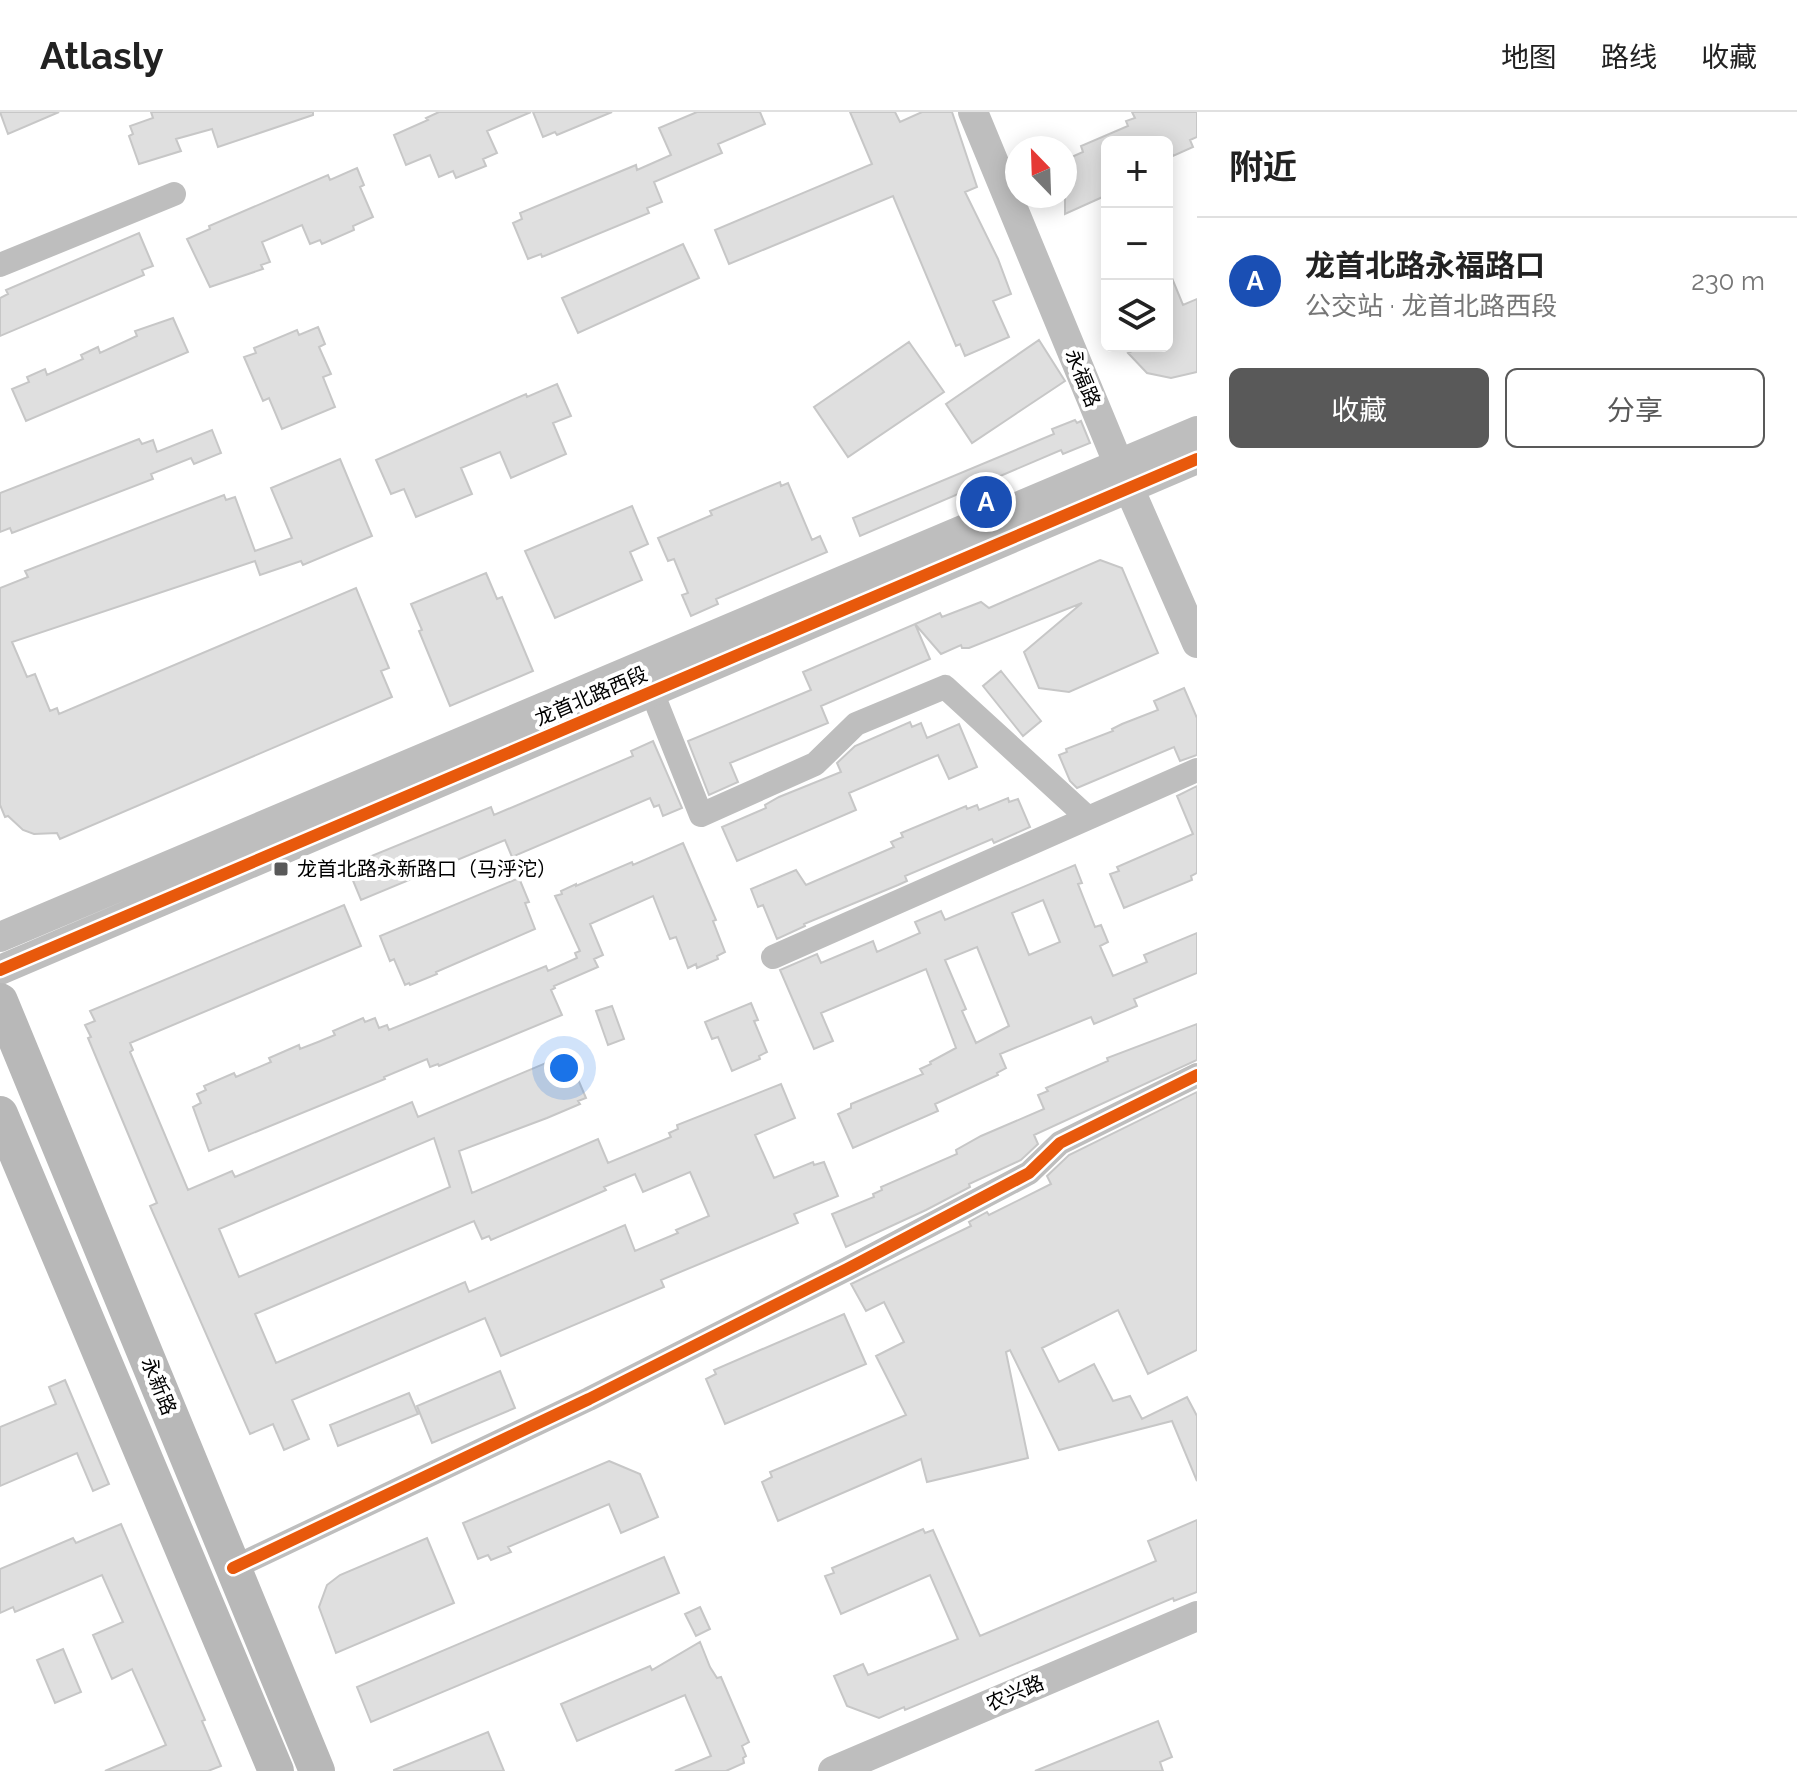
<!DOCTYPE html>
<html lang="zh">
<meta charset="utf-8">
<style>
:root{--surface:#fff;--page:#f6f6f6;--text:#222;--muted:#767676;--line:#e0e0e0;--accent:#595959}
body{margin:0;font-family:Raleway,"Noto Sans SC",sans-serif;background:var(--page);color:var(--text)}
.controls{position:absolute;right:24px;top:24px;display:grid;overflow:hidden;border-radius:12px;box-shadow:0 4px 20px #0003}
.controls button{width:72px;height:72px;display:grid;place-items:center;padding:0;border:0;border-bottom:2px solid var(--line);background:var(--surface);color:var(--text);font:40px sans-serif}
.compass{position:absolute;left:1005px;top:24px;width:72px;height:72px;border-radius:50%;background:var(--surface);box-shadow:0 4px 20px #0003;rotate:337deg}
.you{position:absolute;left:564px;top:956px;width:28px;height:28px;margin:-20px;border:6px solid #fff;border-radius:50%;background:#1a73e8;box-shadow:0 0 0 12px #1a73e833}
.badge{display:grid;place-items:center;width:52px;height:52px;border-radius:50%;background:var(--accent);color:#fff;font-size:26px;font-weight:700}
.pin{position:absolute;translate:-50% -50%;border:4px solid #fff;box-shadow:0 2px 8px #0006}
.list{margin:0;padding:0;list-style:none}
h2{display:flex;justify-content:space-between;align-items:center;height:104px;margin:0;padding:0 32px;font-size:34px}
h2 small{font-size:26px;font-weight:400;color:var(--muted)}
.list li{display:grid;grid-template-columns:52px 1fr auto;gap:24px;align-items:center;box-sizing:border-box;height:128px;padding:0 32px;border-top:2px solid var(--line)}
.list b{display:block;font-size:30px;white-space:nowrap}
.list p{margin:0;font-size:26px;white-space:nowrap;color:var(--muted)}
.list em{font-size:26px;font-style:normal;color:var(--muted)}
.actions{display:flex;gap:16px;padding:24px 32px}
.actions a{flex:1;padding:18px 0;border:2px solid var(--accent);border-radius:12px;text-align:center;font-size:28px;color:var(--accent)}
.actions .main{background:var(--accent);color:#fff}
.icon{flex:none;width:44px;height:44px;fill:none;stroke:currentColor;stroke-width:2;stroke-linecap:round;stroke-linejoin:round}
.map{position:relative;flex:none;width:1197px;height:1659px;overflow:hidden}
header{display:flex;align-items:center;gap:48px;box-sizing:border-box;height:112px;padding:0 40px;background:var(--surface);border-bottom:2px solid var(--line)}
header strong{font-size:38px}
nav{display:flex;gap:44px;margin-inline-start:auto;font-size:28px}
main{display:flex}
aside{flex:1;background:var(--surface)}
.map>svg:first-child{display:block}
</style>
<header>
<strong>Atlasly</strong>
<nav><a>地图</a><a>路线</a><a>收藏</a></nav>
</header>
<main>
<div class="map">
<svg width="1197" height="1659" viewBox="0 0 1197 1659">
<rect width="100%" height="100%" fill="#fff"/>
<path fill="#dfdfdf" stroke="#c7c7c7" stroke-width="2" fill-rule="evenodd" d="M0 0H59L8 22Z
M151 0H313V3L218 35 212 17 176 27 181 39 139 52 129 24 133 22 130 14 153 6Z
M439 0H531L487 19 497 41 483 47 486 54 456 66 453 59 439 65 430 43 406 53 394 23 428 8 426 6Z
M533 0H612L557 23 555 20 543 25Z
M697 0H760L765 12 718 32 722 41 654 70 662 90 647 96 649 101 542 145 541 142 528 147 513 111 522 107 520 101 636 53 637 58 671 43 659 16Z
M850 0H895L900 10 922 0H952L977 75 965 80 998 147 1011 182 993 189 1009 225 965 244 960 232 956 234 893 84 729 152 715 118 872 52Z
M1132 0H1197V25L1190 28 1193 35 1173 44 1167 30H1107V83L1065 102V48L1083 40 1081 34 1128 14 1126 9 1135 6Z
M357 56 364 73 360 75 373 105 353 114 354 118 322 132 320 128 310 132 302 113 262 130 270 150 261 153 263 157 210 175 187 127 210 117 209 114 328 63 330 68Z
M139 121 153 154 142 158 144 163 0 224V186L8 182 6 178Z
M683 132 699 166 578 221 562 186Z
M1167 154 1183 193 1197 187V260L1171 266 1147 261 1128 241 1134 238 1132 234H1167Z
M173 206 188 240 26 309 12 277 29 270 27 265 45 257 47 263 83 247 81 243 98 235 100 241 137 224 135 219Z
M318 215 325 232 319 235 331 262 323 265 335 295 282 317 269 286 263 289 244 245 256 241 254 236 297 218 299 223Z
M1039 228 1065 269 972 331 946 292Z
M909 230 944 280 848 345 814 295Z
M557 272 571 304 553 311 566 342 511 366 500 340 461 356 472 382 416 405 404 377 391 382 376 348 526 282 527 285Z
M1075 308 1077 311 1081 309 1090 331 1063 342 1061 338 860 424 853 406 1054 322 1052 317Z
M212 318 221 341 194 352 191 346 151 362 153 367 12 421 10 416 0 420V381L139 327 142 332 153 328 157 340Z
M340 347 372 424 303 453 301 449 260 463 255 449 12 530 27 565 35 562 50 599 57 596 59 602 356 476 389 556 381 559 392 585 60 727 57 721 34 722 23 718 8 704 5 705 0 693V476L28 465 25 459 224 383 226 388 235 385 255 439 292 426 271 376Z
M780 370 781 374 788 371 812 428 820 424 827 440 716 487 718 492 691 504 682 483 688 481 674 447 668 449 658 426 712 403 710 399Z
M632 394 648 432 630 440 642 468 555 506 525 439Z
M1100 448 1122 456 1158 541 1069 580 1039 576 1024 540 1082 491 969 536H962L961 533 941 542 915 512 940 501 942 505 981 490 989 496Z
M486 461 497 487 502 485 533 559 450 594 419 519 422 518 411 492Z
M915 512 930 547 821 594 828 611 730 651 738 670 709 683 688 629 811 578 803 560Z
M1001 559 1041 609 1023 624 983 574Z
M1184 576 1197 606V643L1180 649 1174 635 1077 676 1070 669 1059 643 1067 640 1066 637 1113 619 1112 617 1122 612 1158 598 1154 589Z
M910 610 912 615 921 611 927 626 959 612 977 655 949 667 938 643 849 681 856 698 737 749 722 715 766 696 765 693 779 685 841 660 837 651 855 634Z
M653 629 682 696 663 704 659 693 654 695 650 686 512 745 505 728 361 788 347 754 491 695 494 703 633 644 631 639Z
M1197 674V761L1191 764 1192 768 1124 796 1110 762 1119 759 1117 755 1193 722 1177 684Z
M1008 686 1009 690 1018 687 1030 715 994 731 992 727 905 764 907 769 898 773 804 812 805 814 777 827 763 793 758 795 751 777 796 758 806 773 894 735 891 730 903 725 901 721 966 694 967 697 977 693 979 698Z
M683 731 716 808 713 809 725 840 717 844 718 847 697 856 696 852 688 856 676 825 670 827 653 784 590 812 603 843 594 847 598 855 554 874 555 876 551 878 562 903 439 954 438 952 430 955 427 947 384 965 385 967 209 1039 193 995 201 991 197 982 206 978 204 974 234 961 236 965 271 950 269 946 299 933 300 937 318 930 335 923 333 919 363 906 365 910 375 906 379 916 387 913 389 918 546 854 548 859 577 846 575 841 580 839 555 784 562 782 561 779 576 772V774L632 750 633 753Z
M1075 753 1082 771 1078 772 1095 815 1101 813 1108 830 1100 834 1113 864 1147 850 1144 843 1197 821V861L1134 887 1137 894 1094 912 1091 905 1000 942 1006 956 997 961 998 963 935 992 938 999 853 1036 838 1002 851 996V992L923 962 920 957 931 952 930 950 956 936 926 857 821 901 833 929 814 937 780 858 817 842 821 851 873 829 877 840 920 821 915 810 941 799 945 808ZM1043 788 1060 830 1029 843 1012 801ZM977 835 1009 914 976 931 962 899 966 897 945 848Z
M519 766 529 790 525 791 535 817 436 860 437 862 410 873 409 871 405 873 394 847 390 849 380 824Z
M344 793 361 834 130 931 133 938 130 940 188 1078 232 1059 235 1065 412 990 418 1005 572 940 581 963 577 965 586 986 578 989 580 992 547 1006 459 1039 472 1081 598 1027 608 1051 671 1025 669 1021 678 1017 677 1013 781 972 795 1006 755 1023 774 1066 813 1050 814 1053 824 1050 838 1084 794 1102 798 1111 661 1168 664 1175 501 1244 485 1206 292 1288 309 1327 284 1338 273 1312 250 1322 150 1094 157 1091 88 926 91 925 85 913 95 909 90 899ZM434 1026 450 1075 239 1165 219 1117ZM690 1060 709 1104 676 1118 678 1121 635 1139 625 1113 469 1180 465 1170 276 1251 255 1202 474 1109 482 1127 489 1124 491 1128 606 1078 604 1075 635 1062 643 1080Z
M751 891 758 908 754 909 767 940 759 944 760 947 732 959 718 925 712 927 705 910Z
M612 894 624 927 608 933 596 899Z
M1197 912V948L1034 1023 1038 1032 1021 1048 969 1072 970 1075 926 1098 846 1135 832 1102 874 1085 873 1082 882 1078 881 1075 957 1042 956 1038 981 1024 1044 997 1038 983 1048 979 1046 976 1108 949 1107 946Z
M1197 980V1238L1148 1262 1118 1198 1042 1236 1059 1270 1094 1252 1113 1289 1130 1284 1142 1307 1187 1285 1197 1304V1369L1172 1309 1059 1338 1010 1238 1006 1240 1028 1346 927 1370 921 1347 778 1409 762 1370 772 1365 770 1360 906 1303 876 1244 904 1230 884 1190 866 1199 851 1172 971 1114 969 1110 987 1100 989 1103 1051 1072 1047 1064 1069 1043Z
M844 1202 866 1252 725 1312 706 1267 716 1262 714 1258Z
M500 1259 515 1296 432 1331 417 1294Z
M65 1268 109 1372 93 1379 77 1341 0 1374V1315L56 1292 49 1275Z
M409 1281 418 1302 338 1334 330 1313Z
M609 1349 640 1362 658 1405 621 1421 609 1392 508 1435 511 1440 491 1448 488 1443 478 1447 463 1411Z
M1197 1408V1480L1174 1489 1173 1486 905 1598 904 1595 879 1606 847 1594 834 1564 863 1552 868 1563 958 1527 930 1463 841 1502 825 1464 834 1461 832 1456 923 1417 925 1421 933 1418 980 1524 1156 1449 1148 1429Z
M121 1412 205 1608 202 1609 221 1654 208 1659H105L166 1633 132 1557 112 1567 93 1523 123 1510 102 1463 15 1500 13 1495 0 1501V1457L73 1426 76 1431Z
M427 1426 454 1491 336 1541 319 1495 327 1473 340 1463Z
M664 1445 679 1481 371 1610 357 1575Z
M700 1495 710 1517 696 1524 685 1502Z
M700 1530 710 1555 717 1566 721 1565 749 1630 742 1634 746 1644 743 1646 744 1651 726 1659H675L711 1644 685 1583 577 1629 561 1592 650 1554 652 1558Z
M63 1537 81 1580 55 1591 37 1548Z
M1158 1609 1172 1645 1160 1650 1163 1659H1035Z
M488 1620 504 1659H394V1658Z"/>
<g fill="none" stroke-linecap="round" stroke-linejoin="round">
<path stroke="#bebebe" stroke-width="24" d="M0 153 174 82
M652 580 701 703 815 652 856 612 945 575 1088 706
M773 845 1197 658
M233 1456 589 1287 847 1157 1029 1061 1060 1031 1197 963"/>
<path stroke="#bebebe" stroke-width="30" d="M973 0 1119 353 1197 531
M0 825 1197 319
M0 858 1197 347
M833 1659 1197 1504"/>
<path stroke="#b8b8b8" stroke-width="36" d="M0 889 317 1659
M0 1002 276 1659"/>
<g stroke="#fff" stroke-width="17">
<path id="cycleway" d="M0 858 1197 347
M233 1456 589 1287 847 1157 1029 1061 1060 1031 1197 963"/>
</g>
<use href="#cycleway" stroke="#e8590c" stroke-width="12"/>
</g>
<rect fill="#595959" stroke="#fff" stroke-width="3" x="273" y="749" width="16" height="16" rx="4"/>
<g text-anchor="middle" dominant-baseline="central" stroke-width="8" stroke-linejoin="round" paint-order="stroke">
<g font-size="20" fill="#000" stroke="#fff">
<text transform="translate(1083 266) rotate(68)">永福路</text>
<text transform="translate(591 584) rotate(-23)">龙首北路西段</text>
<text transform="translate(159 1274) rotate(68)">永新路</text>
<text transform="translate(1015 1581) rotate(-23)">农兴路</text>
</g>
<g font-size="20" fill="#000" stroke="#fff" text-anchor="start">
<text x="297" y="757">龙首北路永新路口（马泘沱）</text>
</g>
</g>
</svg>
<div class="controls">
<button>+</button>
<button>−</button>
<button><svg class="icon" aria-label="layers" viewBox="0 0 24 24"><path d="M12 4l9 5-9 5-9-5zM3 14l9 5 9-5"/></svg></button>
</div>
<svg class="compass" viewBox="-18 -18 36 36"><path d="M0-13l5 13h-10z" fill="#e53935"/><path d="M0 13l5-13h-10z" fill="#767676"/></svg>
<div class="you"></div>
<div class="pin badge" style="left:986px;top:390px;background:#1a4fb4">A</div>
</div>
<aside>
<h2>附近<small></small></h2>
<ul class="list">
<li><span class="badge" style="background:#1a4fb4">A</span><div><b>龙首北路永福路口</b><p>公交站 · 龙首北路西段</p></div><em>230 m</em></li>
</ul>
<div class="actions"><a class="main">收藏</a><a>分享</a></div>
</aside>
</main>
